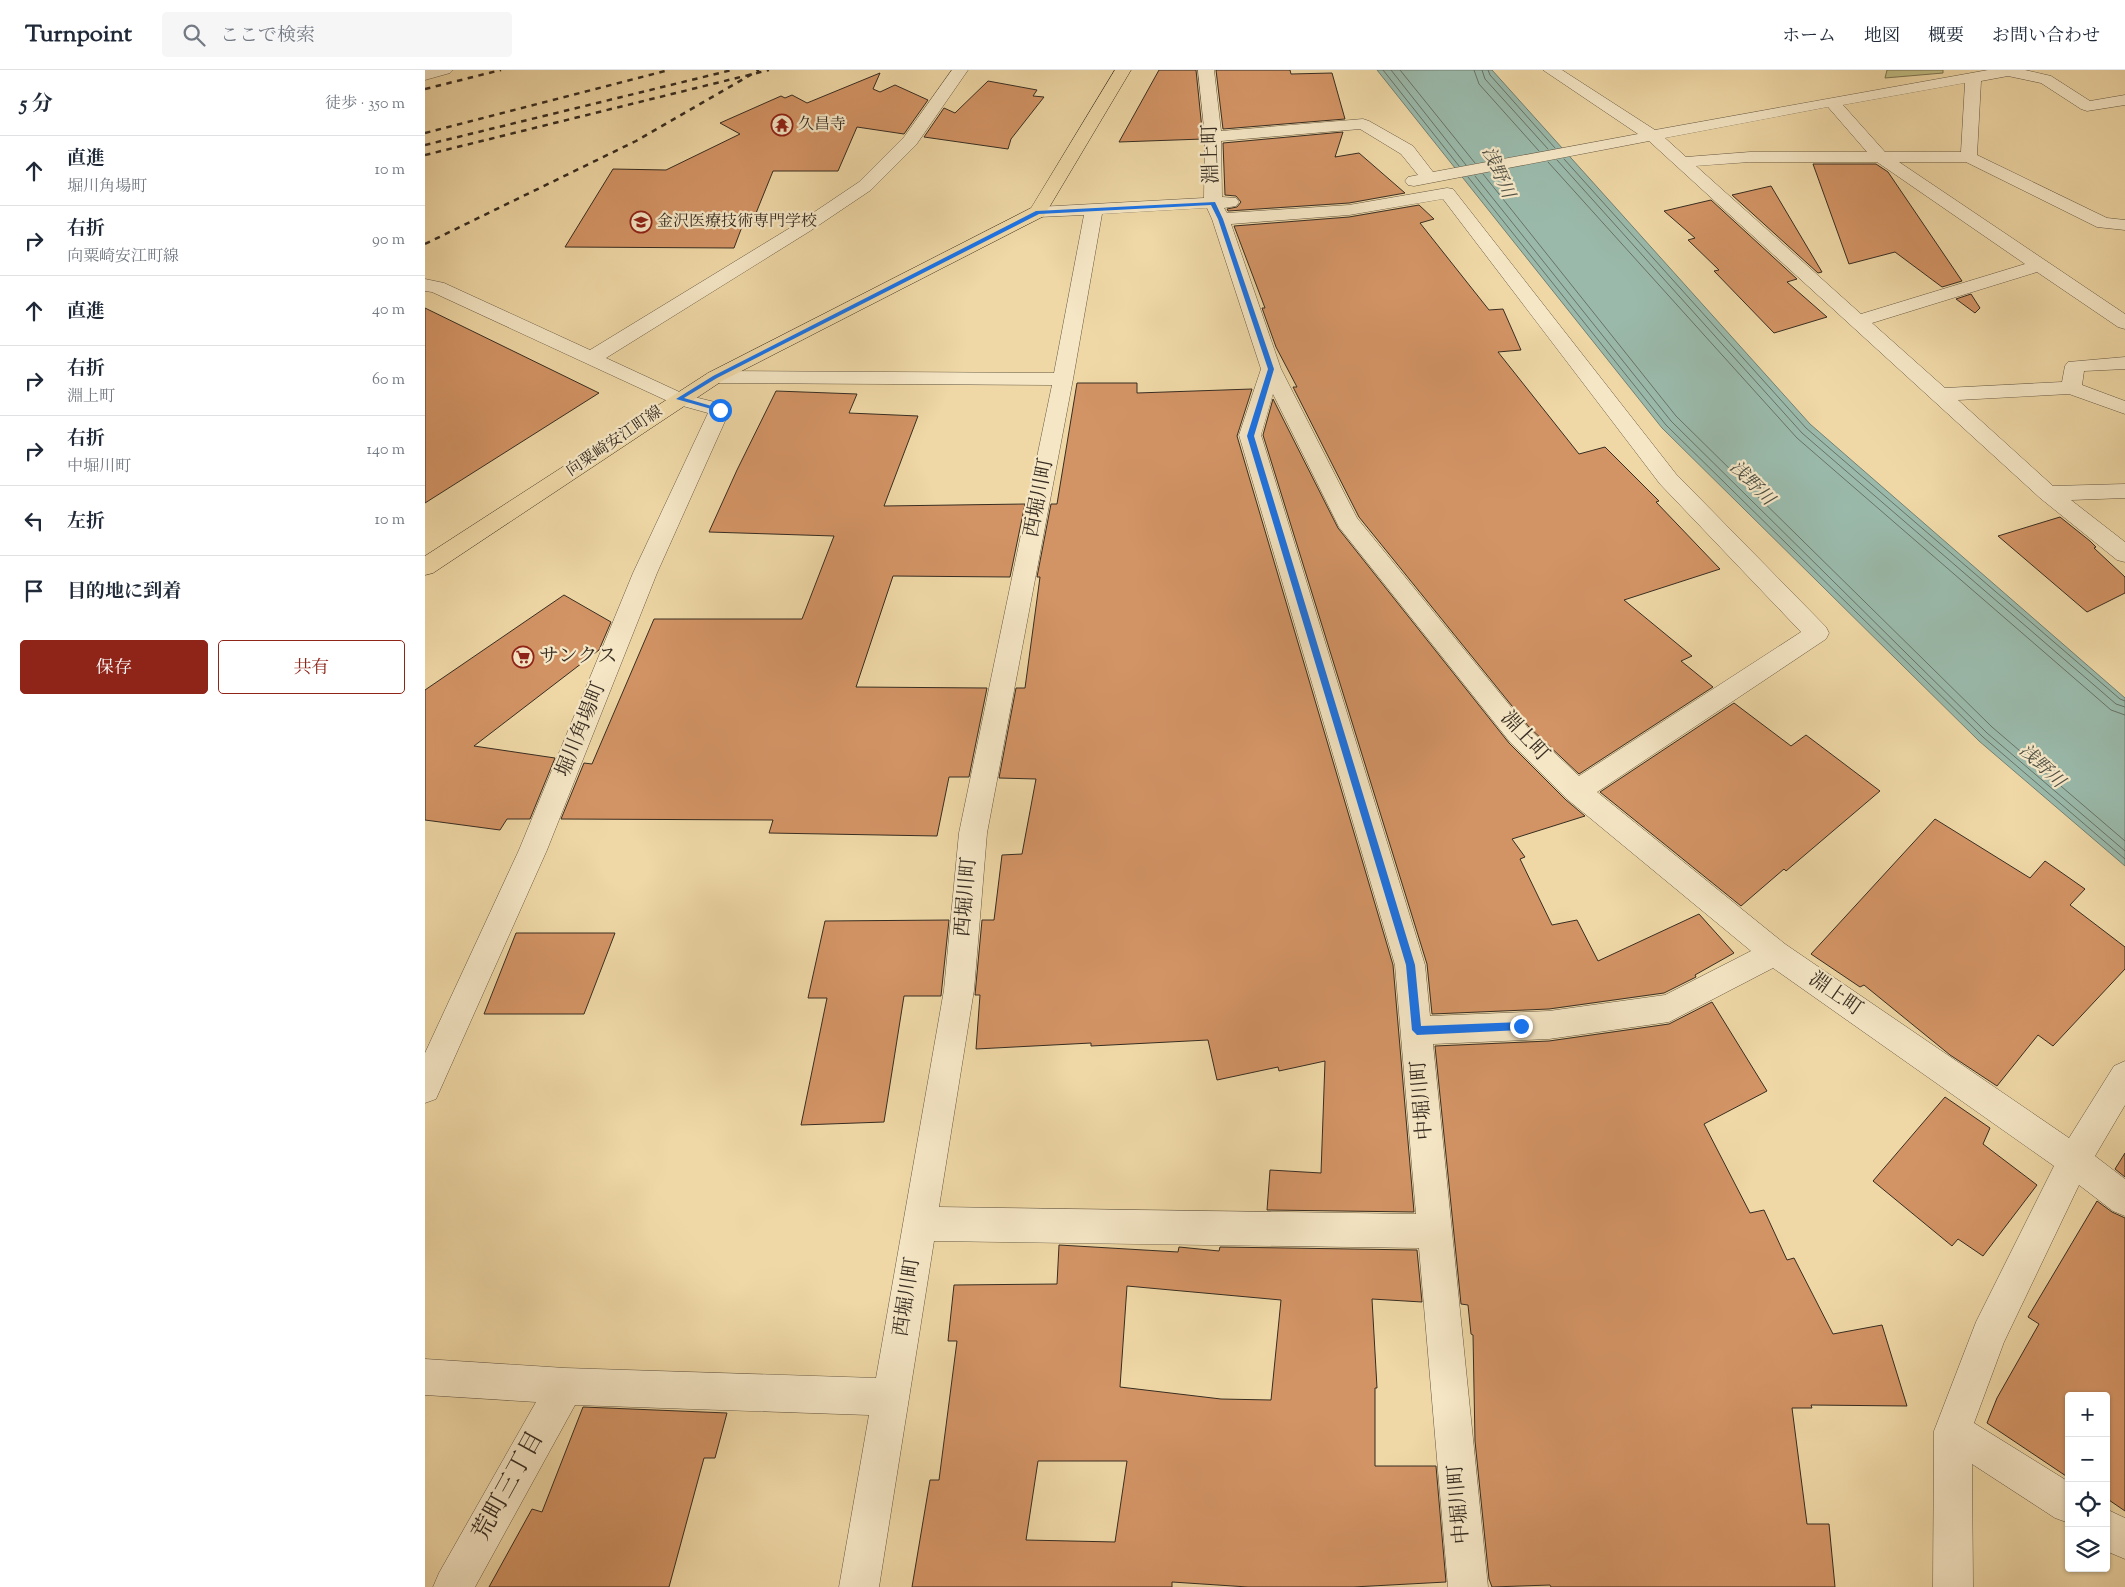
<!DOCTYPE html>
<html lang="ja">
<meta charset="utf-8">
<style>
:root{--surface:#fff;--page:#f6f6f7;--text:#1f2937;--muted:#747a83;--line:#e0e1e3;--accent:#8f2418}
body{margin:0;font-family:"Sorts Mill Goudy","Noto Serif JP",serif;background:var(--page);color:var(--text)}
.controls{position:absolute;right:15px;bottom:15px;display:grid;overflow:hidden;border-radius:5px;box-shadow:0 1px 4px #0004}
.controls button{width:45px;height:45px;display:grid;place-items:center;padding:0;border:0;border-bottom:1px solid var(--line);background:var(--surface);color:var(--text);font:25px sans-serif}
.stop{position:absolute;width:15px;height:15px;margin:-11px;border:4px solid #1a73e8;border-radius:50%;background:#fff}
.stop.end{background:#1a73e8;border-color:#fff;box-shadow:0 1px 5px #0008}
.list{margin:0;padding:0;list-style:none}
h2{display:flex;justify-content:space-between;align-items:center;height:65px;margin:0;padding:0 20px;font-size:21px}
h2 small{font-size:16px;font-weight:400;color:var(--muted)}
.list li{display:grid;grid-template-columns:32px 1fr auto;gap:15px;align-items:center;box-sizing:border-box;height:70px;padding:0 20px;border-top:1px solid var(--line)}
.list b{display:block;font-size:19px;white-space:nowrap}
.list p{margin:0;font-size:16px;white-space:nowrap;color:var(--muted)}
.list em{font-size:16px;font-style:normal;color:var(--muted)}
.actions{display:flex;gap:10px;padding:15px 20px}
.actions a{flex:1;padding:11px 0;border:1px solid var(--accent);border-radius:5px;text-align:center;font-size:18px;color:var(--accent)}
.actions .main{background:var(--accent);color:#fff}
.icon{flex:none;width:28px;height:28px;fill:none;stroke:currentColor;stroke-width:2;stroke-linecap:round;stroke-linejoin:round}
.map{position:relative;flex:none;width:1700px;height:1517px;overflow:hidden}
header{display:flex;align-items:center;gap:30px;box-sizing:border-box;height:70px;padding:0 25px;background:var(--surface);border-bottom:1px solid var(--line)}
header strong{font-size:24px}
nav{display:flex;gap:28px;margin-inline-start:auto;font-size:18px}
.search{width:350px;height:45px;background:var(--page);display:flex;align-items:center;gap:12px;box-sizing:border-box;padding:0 18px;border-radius:5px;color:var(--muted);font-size:19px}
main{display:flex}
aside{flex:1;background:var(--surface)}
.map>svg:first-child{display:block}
</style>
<header>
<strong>Turnpoint</strong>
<div class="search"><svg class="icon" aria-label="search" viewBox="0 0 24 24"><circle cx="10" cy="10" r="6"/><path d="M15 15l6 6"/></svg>ここで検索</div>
<nav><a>ホーム</a><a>地図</a><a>概要</a><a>お問い合わせ</a></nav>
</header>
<main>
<aside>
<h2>5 分<small>徒歩 · 350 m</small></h2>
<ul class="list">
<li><svg class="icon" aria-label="ahead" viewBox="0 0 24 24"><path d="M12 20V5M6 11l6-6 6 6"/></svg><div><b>直進</b><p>堀川角場町</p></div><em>10 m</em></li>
<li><svg class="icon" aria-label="right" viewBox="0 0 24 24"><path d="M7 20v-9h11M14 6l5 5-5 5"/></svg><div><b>右折</b><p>向粟崎安江町線</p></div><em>90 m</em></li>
<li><svg class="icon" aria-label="ahead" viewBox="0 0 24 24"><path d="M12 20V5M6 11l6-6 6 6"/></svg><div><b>直進</b></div><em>40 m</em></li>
<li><svg class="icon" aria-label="right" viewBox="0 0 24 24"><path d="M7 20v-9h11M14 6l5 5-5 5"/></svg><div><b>右折</b><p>淵上町</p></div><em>60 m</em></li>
<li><svg class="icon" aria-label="right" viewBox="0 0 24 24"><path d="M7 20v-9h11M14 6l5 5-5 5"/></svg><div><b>右折</b><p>中堀川町</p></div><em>140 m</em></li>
<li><svg class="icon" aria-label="left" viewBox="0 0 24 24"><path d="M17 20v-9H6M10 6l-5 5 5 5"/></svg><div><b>左折</b></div><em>10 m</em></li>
<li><svg class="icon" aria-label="arrive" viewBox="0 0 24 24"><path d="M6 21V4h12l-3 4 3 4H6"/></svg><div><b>目的地に到着</b></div></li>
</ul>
<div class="actions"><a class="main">保存</a><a>共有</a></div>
</aside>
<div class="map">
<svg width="1700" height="1517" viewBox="0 0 1700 1517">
<rect width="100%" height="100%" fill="#efd8a6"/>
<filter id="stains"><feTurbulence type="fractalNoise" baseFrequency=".004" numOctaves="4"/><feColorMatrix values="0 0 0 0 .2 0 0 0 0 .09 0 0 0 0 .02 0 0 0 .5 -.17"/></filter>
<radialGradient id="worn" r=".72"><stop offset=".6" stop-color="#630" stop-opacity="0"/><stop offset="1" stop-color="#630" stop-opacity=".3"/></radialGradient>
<path fill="#c0bc82" stroke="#7c7452" d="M1462 0H1518V3L1460 8Z"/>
<path fill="#9ab9aa" stroke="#728174" d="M952 0H1067L1385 354 1700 628V796L1554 671 1237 358Z"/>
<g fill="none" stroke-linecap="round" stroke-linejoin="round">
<path stroke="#687366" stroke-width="1" d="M958 0 1034 96
M966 0 1041 95
M975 0 1050 93
M1049 0 1054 14 1114 81
M1057 0 1060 9 1123 79
M1063 0 1065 5 1130 78
M1139 89 1381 358 1695 629 1700 631
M1132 90 1377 363 1691 634 1700 637
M1123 92 1372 368 1686 640 1700 645
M1058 104 1251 346 1567 657 1700 771
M1050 106 1246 351 1562 663 1700 781
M1043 107 1241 355 1558 667 1700 789"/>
</g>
<path fill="#d39465" stroke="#372d22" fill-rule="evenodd" d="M734 0H771L778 69 694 72Z
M791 0H865L866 4 907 3 920 49 798 59Z
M455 3 448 19 455 22 470 15 503 30 479 64 432 57 413 101H348L327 153 318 154 309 178 140 177 188 99 241 100 315 64 295 53 356 26 360 28 367 25 382 33Z
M563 11 612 20 608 26 619 27 586 69 583 79 499 67 519 38 530 43Z
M918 62 910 87 934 83 980 123 924 133 803 141 802 139 812 137 816 132 811 126 800 125 798 73Z
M1388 94H1451L1463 102 1537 211 1517 217 1470 182 1424 194Z
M1346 116 1397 202 1393 203 1307 125Z
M1286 130 1372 209 1362 212 1402 247 1349 263 1289 201 1294 200 1263 170 1270 168 1239 141Z
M994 135 1009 149 995 153 1064 240 1078 239 1096 280 1073 282 1154 384 1180 377 1234 431 1231 432 1295 499 1199 530 1267 586 1256 591 1288 617 1154 704 1104 657 934 447 868 317H872L851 277 837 238H840L809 156 924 147Z
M1546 224 1555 238 1550 243 1531 229Z
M0 238 174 323 0 433Z
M652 313H712V323L827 319 812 366 968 895 989 1142 842 1140 845 1100 896 1103 900 991 854 1001 853 997 792 1010 783 970 666 976V973L551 979 555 925H550L557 850H569L577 785 597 784 611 709 574 708 591 618H600L615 507H612L626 434H632Z
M351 321 432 324 424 343 493 346 459 436 600 434 585 507 468 506 431 617 562 618 544 707H524L512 766 344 763 348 750 136 749 159 693 167 694 229 549H377L409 466 284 462 312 400Z
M848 329 913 458 1084 673 1141 730 1160 746 1087 769 1100 787 1095 789 1127 855 1152 850 1173 891 1274 844 1309 883 1270 905 1271 907 1239 923 1124 939 1007 944 1002 894 838 365Z
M1635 447 1665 471 1671 477 1669 478 1700 507V523L1662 542 1573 466Z
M139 525 186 552 174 580 49 676 130 688 105 749H82L75 760 0 750V620Z
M1309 633 1366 676 1381 665 1455 721 1361 801 1359 799 1316 836 1175 722Z
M1510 749 1605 808 1620 791 1660 819 1645 835 1700 877V899L1628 976 1613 965 1572 1016 1525 985 1439 915 1435 917 1386 884Z
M524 850 516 926H479L459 1052 376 1055 402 928H383L400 851Z
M91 863H190L159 944H59Z
M1287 932 1342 1021 1279 1054 1325 1143 1339 1140 1362 1190 1369 1188 1408 1264 1457 1255 1482 1336 1386 1335 1387 1338H1367L1382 1454H1404L1410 1517H1126L1125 1515 1067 1517 1064 1509 1050 1371 1048 1265 1046 1264 1043 1235 1036 1234 1010 976 1124 971 1244 954Z
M1520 1027 1565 1058 1558 1074 1612 1115 1558 1186 1533 1169 1527 1176 1448 1111Z
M1700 1083V1107L1690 1099Z
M1672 1131 1687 1142 1700 1148V1441L1681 1428V1326H1644V1408L1562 1353 1572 1328 1614 1254 1603 1247Z
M634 1175 753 1182 754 1177 794 1181 795 1177 992 1180 997 1232 947 1229 952 1318H950V1396H1011L1021 1512 928 1517H823L747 1512V1517H487L505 1410H514L532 1271H523L529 1215 632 1214ZM702 1216 856 1230 846 1330 796 1329 695 1317ZM613 1391H702L690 1472 601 1470Z
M158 1337 302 1343 290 1388H279L244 1517H64L107 1439 117 1442Z"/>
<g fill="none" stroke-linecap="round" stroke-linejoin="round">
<g stroke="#655843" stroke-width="1">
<path id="minor" d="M0 0H28L25 3 0 10Z
M527 0H543L491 75 446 120 385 161 181 288 261 325 302 335 305 340 232 503 122 780 11 1029 0 1033V983L94 780 208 503 283 343 247 333 7 222 0 221V209L19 213 165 280 373 153 434 112 479 67Z
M773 0H789L796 61 938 49 944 51 988 76 1008 102 1213 64 1118 0H1137L1230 60 1563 0H1600L1626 6 1665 31 1700 25V35L1662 41 1656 39 1616 13 1583 6 1556 11 1552 85 1682 148 1700 150V160L1672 157 1541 92H1474L1700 244V259L1693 257 1612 202 1447 253 1520 318 1637 312 1640 296 1643 292 1700 287V299L1659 301 1657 315 1700 331V344L1644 324 1533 330 1628 416 1700 414V428L1646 430 1700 472V492L1692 490 1615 428 1224 71 989 116 983 115 980 111 983 107 993 105 976 84 935 59 796 71 797 127 811 128 814 132 811 136 799 138 802 143 924 135 1022 118 1028 119 1251 404 1401 557 1404 563 1401 569 1172 722 1360 874 1644 1068 1689 996 1700 991V1035L1670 1086 1700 1109V1146L1688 1141 1654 1115 1579 1272 1549 1353 1644 1412V1453L1630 1448 1547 1394 1548 1517H1508L1509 1361 1551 1252 1629 1096 1348 898 1244 952 1124 969 1008 974 1063 1517H1023L994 1178 509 1171 454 1517H414L444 1345 150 1335 50 1517H8L14 1503 111 1332 0 1325V1289L140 1298 451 1308 519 920 534 763 627 315 290 313 283 311 280 307 283 303 290 301 629 303 659 145 613 147 607 146 604 142 607 138 613 137 779 128 780 67ZM1540 13 1536 82H1460L1418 35ZM1403 37 1442 82H1325L1261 87 1240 68ZM1325 92H1452L1600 194 1436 244 1271 96ZM1018 129 1235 414 1376 562 1154 706 1103 658 932 448 856 299 806 154 924 145ZM782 138 787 149 836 299 814 365 970 895 991 1144 514 1137 549 920 562 763 648 309 677 144ZM848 324 914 457 1085 672 1142 729 1326 881 1240 925 1124 941 1005 946 1000 895 836 365Z
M1681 1439 1700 1448V1489L1681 1481Z"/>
</g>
<g stroke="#372d22" stroke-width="1">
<path id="major" d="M690 0H706L619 146 297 311 8 503 0 505V486L283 303 606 138Z"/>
</g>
<use href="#minor" fill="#f5e6c5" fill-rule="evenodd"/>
<use href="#major" fill="#efd8a6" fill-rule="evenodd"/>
<path stroke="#372d22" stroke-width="2.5" stroke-dasharray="5.5 5.5" stroke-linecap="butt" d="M0 19 76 0
M0 63 244 0
M0 75 307 0
M0 85 344 0
M0 174 211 71 334 0"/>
</g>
<path fill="#1a73e8" d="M790 132 798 149 849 299 829 366 990 895 996 956 1096 952 1100 956 1096 960 992 965 987 960 981 895 822 366 843 299 793 149 786 135 614 144 292 308 259 328 297 339V342L251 329 288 306 611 141Z"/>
<defs>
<g id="temple-ring" transform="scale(1.125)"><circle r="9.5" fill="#f5e6c5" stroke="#8f2418" stroke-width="1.5"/><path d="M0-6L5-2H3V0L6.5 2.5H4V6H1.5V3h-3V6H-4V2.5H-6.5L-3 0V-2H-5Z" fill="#8f2418"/></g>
<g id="school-ring" transform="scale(1.125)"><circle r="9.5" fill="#f5e6c5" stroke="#8f2418" stroke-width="1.5"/><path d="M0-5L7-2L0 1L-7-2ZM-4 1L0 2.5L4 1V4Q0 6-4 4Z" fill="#8f2418"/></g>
<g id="supermarket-ring" transform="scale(1.125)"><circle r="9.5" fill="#f5e6c5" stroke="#8f2418" stroke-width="1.5"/><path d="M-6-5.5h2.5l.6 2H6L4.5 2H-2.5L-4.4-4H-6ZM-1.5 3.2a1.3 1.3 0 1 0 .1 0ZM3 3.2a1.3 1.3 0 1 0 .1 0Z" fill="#8f2418"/></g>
</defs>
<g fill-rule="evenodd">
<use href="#temple-ring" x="357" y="55"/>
<use href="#school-ring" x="216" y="152"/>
<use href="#supermarket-ring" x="98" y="587"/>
</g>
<g text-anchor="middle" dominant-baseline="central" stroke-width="4.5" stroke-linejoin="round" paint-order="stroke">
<g font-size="16" fill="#372d22" stroke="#f5e6c5" text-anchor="start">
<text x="373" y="55">久昌寺</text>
<text x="232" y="152">金沢医療技術専門学校</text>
</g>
<g font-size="16" fill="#372d22" stroke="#f5e6c5">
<text transform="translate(190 372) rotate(-34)">向粟崎安江町線</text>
</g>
<g font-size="18" font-style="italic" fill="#505044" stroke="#f5e6c5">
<text transform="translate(1072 103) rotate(66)">浅野川</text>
<text transform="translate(1326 414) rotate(45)">浅野川</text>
<text transform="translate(1616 697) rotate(43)">浅野川</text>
</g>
<g font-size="20" fill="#372d22" stroke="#f5e6c5">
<text transform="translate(787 84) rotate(-92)">淵上町</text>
<text transform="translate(615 428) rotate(-79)">西堀川町</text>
<text transform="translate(157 660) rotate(-68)">堀川角場町</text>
<text transform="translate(1099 667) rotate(47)">淵上町</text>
<text transform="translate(542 827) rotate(-85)">西堀川町</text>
<text transform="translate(1410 925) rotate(35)">淵上町</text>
<text transform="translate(998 1030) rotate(-95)">中堀川町</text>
<text transform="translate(483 1227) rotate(-81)">西堀川町</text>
<text transform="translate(1035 1434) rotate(-95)">中堀川町</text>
</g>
<g font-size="20" fill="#372d22" stroke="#f5e6c5" text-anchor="start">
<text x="114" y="587">サンクス</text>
</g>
<g font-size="24" fill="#372d22" stroke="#f5e6c5">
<text transform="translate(84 1416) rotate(-61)">荒町三丁目</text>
</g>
</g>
<rect width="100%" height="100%" filter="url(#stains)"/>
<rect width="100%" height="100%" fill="url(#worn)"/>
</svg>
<div class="controls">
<button>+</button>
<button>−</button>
<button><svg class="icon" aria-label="locate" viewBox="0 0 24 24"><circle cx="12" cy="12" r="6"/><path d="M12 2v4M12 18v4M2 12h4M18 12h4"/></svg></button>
<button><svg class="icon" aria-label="layers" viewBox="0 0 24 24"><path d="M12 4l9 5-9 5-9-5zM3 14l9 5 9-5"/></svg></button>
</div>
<div class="stop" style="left:295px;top:340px"></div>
<div class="stop end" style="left:1096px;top:956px"></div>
</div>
</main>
